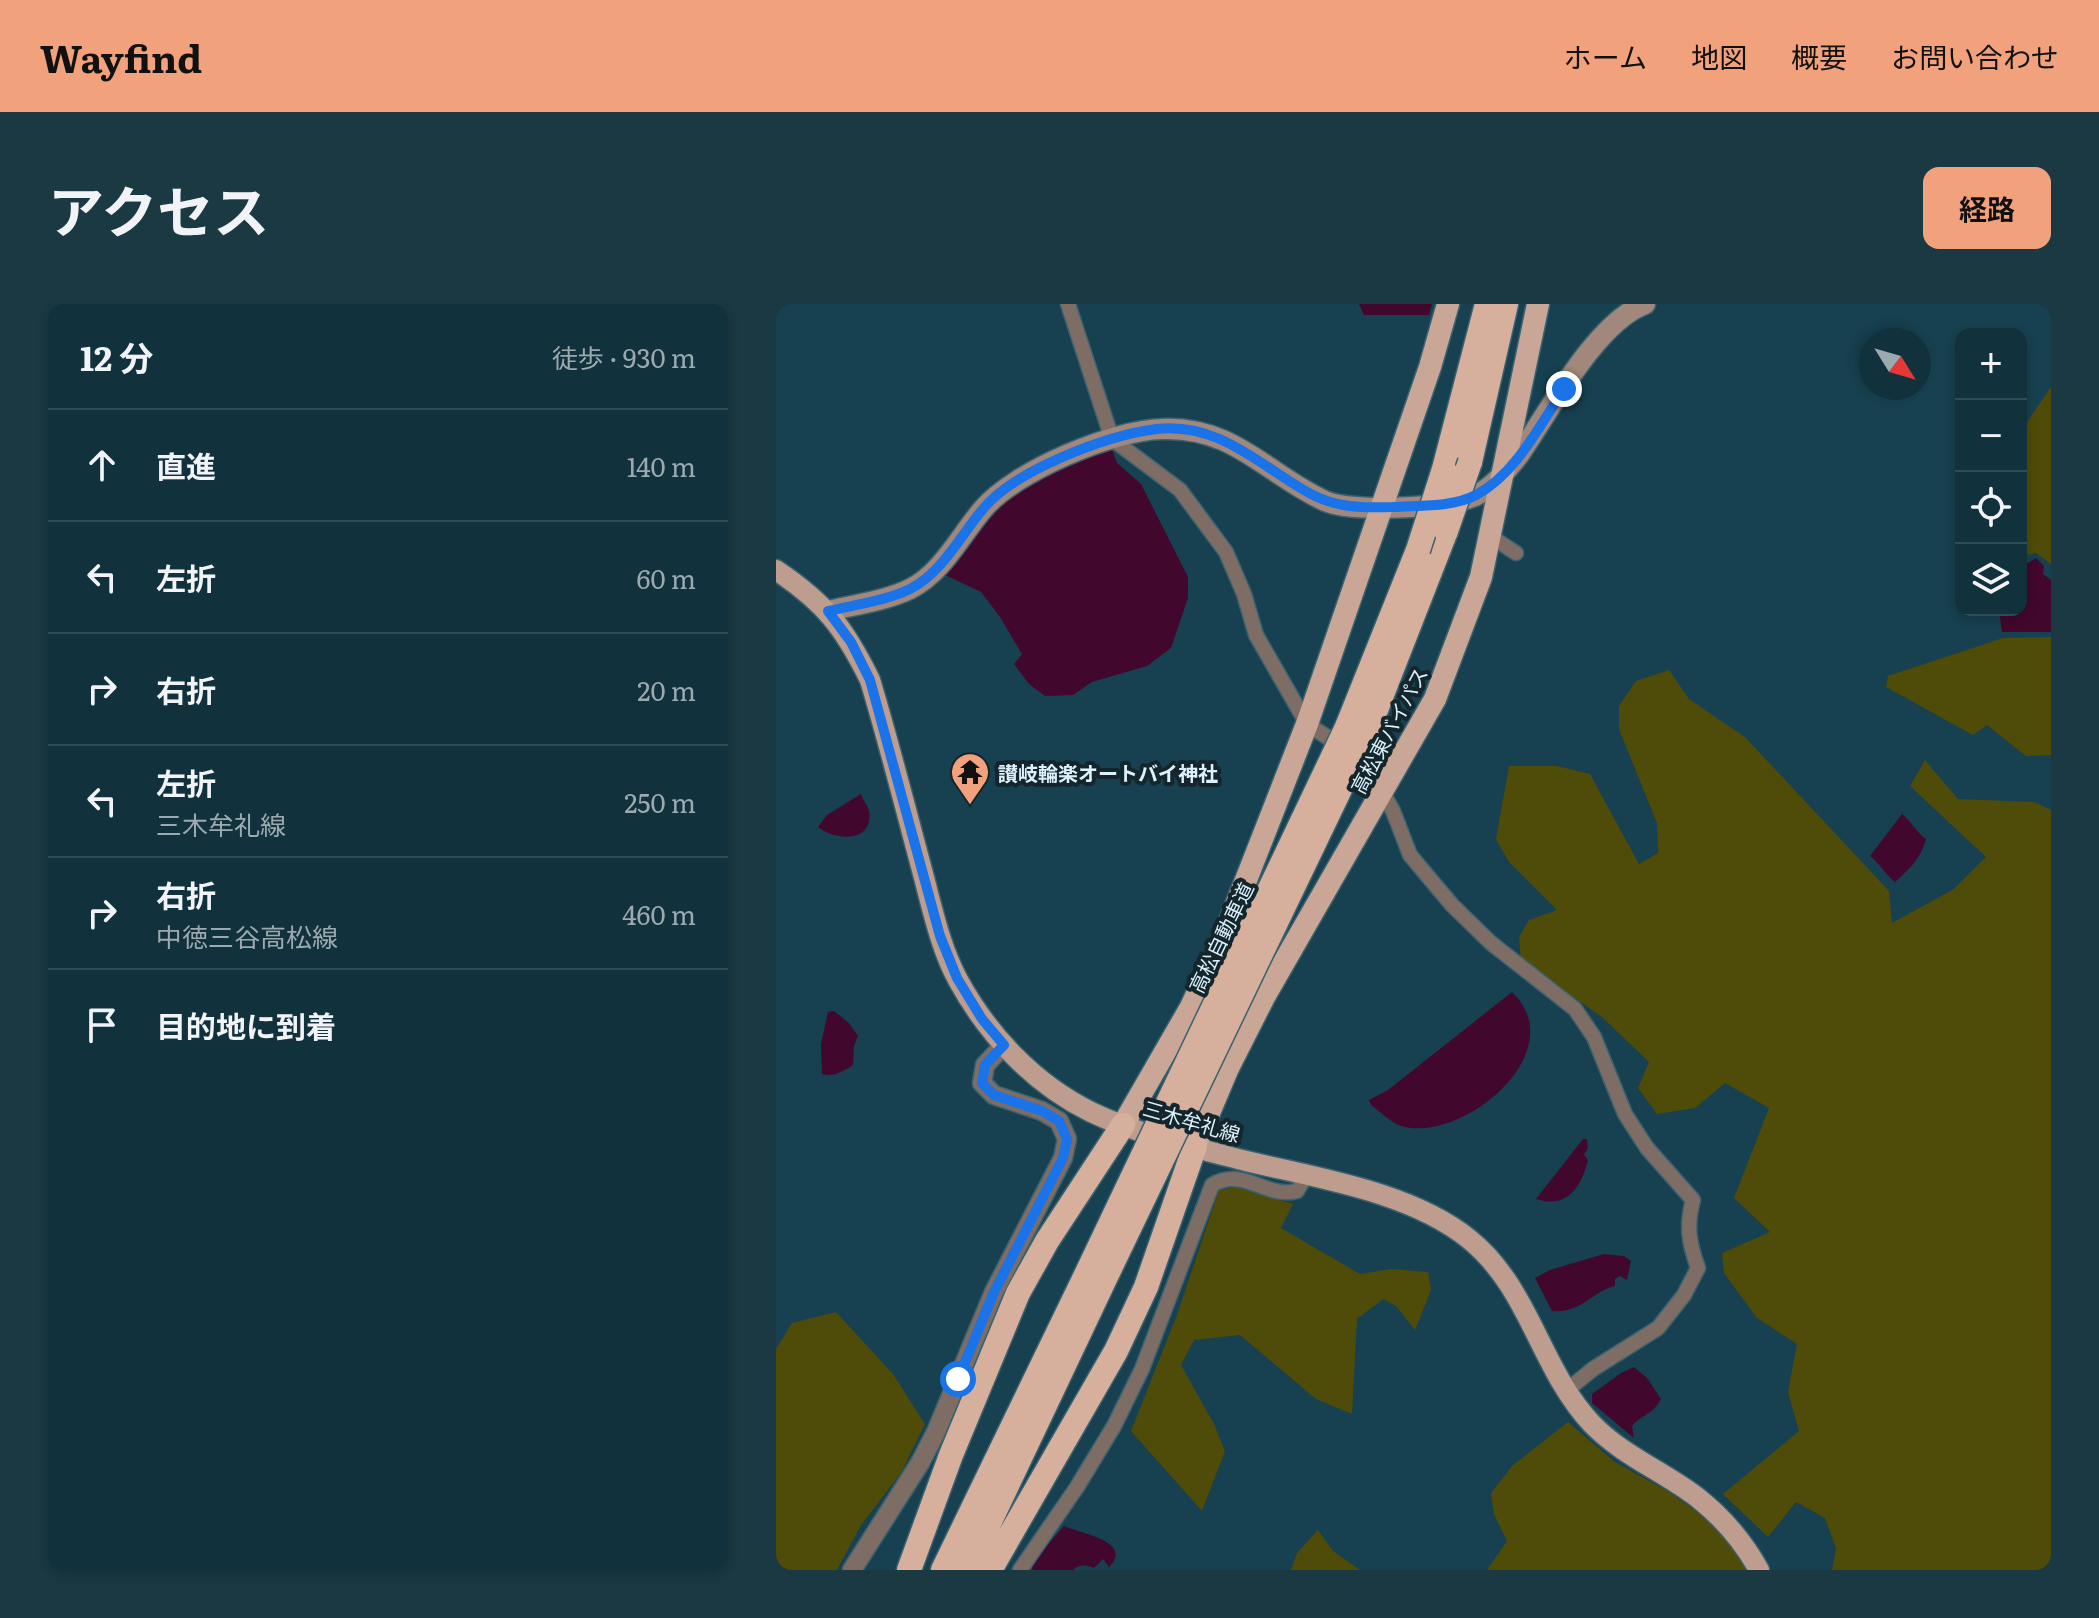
<!DOCTYPE html>
<html lang="ja">
<meta charset="utf-8">
<style>
:root{--surface:#11313c;--page:#1a3943;--text:#f1f3f6;--muted:#9ca9af;--line:#304c56;--accent:#f1a17b}
body{margin:0;font-family:Literata,"Noto Sans JP",serif;background:var(--page);color:var(--text)}
.controls{position:absolute;right:24px;top:24px;display:grid;overflow:hidden;border-radius:16px;box-shadow:0 4px 12px #0003}
.controls button{width:72px;height:72px;display:grid;place-items:center;padding:0;border:0;border-bottom:2px solid var(--line);background:var(--surface);color:var(--text);font:40px sans-serif}
.compass{position:absolute;left:1083px;top:24px;width:72px;height:72px;border-radius:50%;background:var(--surface);box-shadow:0 4px 12px #0003;rotate:127deg}
.stop{position:absolute;width:24px;height:24px;margin:-18px;border:6px solid #1a73e8;border-radius:50%;background:#fff}
.stop.end{background:#1a73e8;border-color:#fff;box-shadow:0 2px 8px #0008}
.list{margin:0;padding:0;list-style:none}
h2{display:flex;justify-content:space-between;align-items:center;height:104px;margin:0;padding:0 32px;font-size:34px}
h2 small{font-size:26px;font-weight:400;color:var(--muted)}
.list li{display:grid;grid-template-columns:52px 1fr auto;gap:24px;align-items:center;box-sizing:border-box;height:112px;padding:0 32px;border-top:2px solid var(--line)}
.list b{display:block;font-size:30px;white-space:nowrap}
.list p{margin:0;font-size:26px;white-space:nowrap;color:var(--muted)}
.list em{font-size:26px;font-style:normal;color:var(--muted)}
.icon{flex:none;width:44px;height:44px;fill:none;stroke:currentColor;stroke-width:2;stroke-linecap:round;stroke-linejoin:round}
.map{position:relative;flex:none;width:1275px;height:1266px;overflow:hidden;border-radius:16px}
header{display:flex;align-items:center;gap:48px;box-sizing:border-box;height:112px;padding:0 40px;background:var(--accent);color:#111}
header strong{font-size:38px}
nav{display:flex;gap:44px;margin-inline-start:auto;font-size:28px}
.intro{display:flex;align-items:center;justify-content:space-between;box-sizing:border-box;height:192px;padding:0 48px}
h1{margin:0;font-size:56px}
.button{padding:20px 36px;border-radius:16px;background:var(--accent);color:#111;font-size:28px;font-weight:700}
main{display:flex;gap:48px;padding:0 48px}
aside{flex:1;background:var(--surface);border-radius:16px;box-shadow:0 4px 12px #0003}
.map>svg:first-child{display:block}
</style>
<header>
<strong>Wayfind</strong>
<nav><a>ホーム</a><a>地図</a><a>概要</a><a>お問い合わせ</a></nav>
</header>
<div class="intro"><h1>アクセス</h1><a class="button">経路</a></div>
<main>
<aside>
<h2>12 分<small>徒歩 · 930 m</small></h2>
<ul class="list">
<li><svg class="icon" aria-label="ahead" viewBox="0 0 24 24"><path d="M12 20V5M6 11l6-6 6 6"/></svg><div><b>直進</b></div><em>140 m</em></li>
<li><svg class="icon" aria-label="left" viewBox="0 0 24 24"><path d="M17 20v-9H6M10 6l-5 5 5 5"/></svg><div><b>左折</b></div><em>60 m</em></li>
<li><svg class="icon" aria-label="right" viewBox="0 0 24 24"><path d="M7 20v-9h11M14 6l5 5-5 5"/></svg><div><b>右折</b></div><em>20 m</em></li>
<li><svg class="icon" aria-label="left" viewBox="0 0 24 24"><path d="M17 20v-9H6M10 6l-5 5 5 5"/></svg><div><b>左折</b><p>三木牟礼線</p></div><em>250 m</em></li>
<li><svg class="icon" aria-label="right" viewBox="0 0 24 24"><path d="M7 20v-9h11M14 6l5 5-5 5"/></svg><div><b>右折</b><p>中徳三谷高松線</p></div><em>460 m</em></li>
<li><svg class="icon" aria-label="arrive" viewBox="0 0 24 24"><path d="M6 21V4h12l-3 4 3 4H6"/></svg><div><b>目的地に到着</b></div></li>
</ul>
</aside>
<div class="map">
<svg width="1275" height="1266" viewBox="0 0 1275 1266">
<rect width="100%" height="100%" fill="#174150"/>
<path fill="#4f4b08" d="M1275 83V260L1260 249 1245 252V127Z
M1275 333V451L1250 452 1211 421 1197 431 1110 383 1112 372 1227 334Z
M893 366 913 395 969 433 1113 587 1116 619 1178 585 1210 553 1134 482 1149 456 1182 495 1258 498 1275 506V1266H1056L1060 1244 1049 1214 1020 1198 992 1233 947 1190 1023 1127 1012 1088 1021 1040 981 1014 948 969 946 949 994 928 958 894 993 804 949 779 919 804 881 810 862 784 873 758 826 713 745 657 743 633 753 616 781 606 733 558 720 535 733 462H781L814 470 863 560 882 549 881 519 843 425V402L860 377Z
M462 883 517 900 505 924 584 970 615 965 652 968 655 986 639 1026 620 1002 607 995 581 1015 576 1110 540 1095 464 1031 418 1036 405 1061 438 1120 449 1147 426 1207 355 1127 401 1011 443 886Z
M60 1008 117 1070 149 1120 125 1169 85 1221 61 1266H11L0 1260V1045L16 1019Z
M792 1118 839 1158 895 1189 939 1221 975 1266H711L731 1237 718 1210 715 1189 736 1162Z
M542 1226 557 1247 584 1266H515L521 1249Z"/>
<path fill="#42072d" d="M583 0H656L653 11H588Z
M335 143 341 159 365 180 412 273V294L395 344 371 362 316 378 297 391 269 392 253 380 238 360 246 350 224 313 205 288 167 270 202 221 254 171Z
M1260 254 1268 262 1267 270 1275 276V328H1226L1223 306H1245V263Z
M85 490C87 497 92 501 93 507 98 538 61 538 42 523L51 511Z
M1126 510C1136 518 1140 528 1150 535 1145 555 1133 565 1119 578 1109 570 1104 560 1094 552Z
M736 688C798 747 687 840 625 822 615 819 604 807 595 801L593 796 612 786Z
M58 707 73 719 82 732 78 742 77 761C67 768 57 773 46 770L45 740 52 708Z
M807 835H811L812 844 808 851 812 856C805 884 791 905 760 895Z
M828 950 848 952 855 957 851 976 844 972 839 975V982C818 986 805 1010 776 1007L759 974 774 966Z
M858 1063 871 1074 885 1095C877 1111 866 1110 856 1122L858 1134 816 1099V1090L845 1069Z
M288 1222C302 1229 359 1237 333 1263L327 1255 318 1264C310 1261 304 1260 297 1266H257L254 1261Z"/>
<g fill="none" stroke-linecap="round" stroke-linejoin="round">
<g stroke="#3a616f" stroke-width="17">
<path id="minor" d="M292 0 336 135 404 186 450 248 468 290 480 331 531 420 579 451 597 471 617 507 634 551 676 601 715 639 799 705 818 733 849 810 871 844 917 896C910 922 913 939 922 964L908 991 882 1024 817 1065 790 1087
M714 232 740 249
M244 1266 301 1183 338 1122 366 1065 436 881C467 862 490 895 521 887L530 872"/>
</g>
<g stroke="#3a616f" stroke-width="21">
<path id="tertiary" d="M76 1266 144 1159 160 1128 218 988 287 854 291 835 283 817 266 807 218 791 206 779 209 761 228 741"/>
</g>
<g stroke="#3a616f" stroke-width="23">
<path id="secondary" d="M52 307C78 301 109 297 134 285 166 269 184 232 207 205 239 167 337 126 386 125 458 122 490 170 549 197 575 209 673 204 699 192 717 183 731 166 743 151 773 108 820 18 869 0"/>
</g>
<g stroke="#3a616f" stroke-width="23">
<path id="primary" d="M0 266C49 299 68 323 94 376 113 439 129 503 146 566 156 603 164 643 182 676 212 731 258 780 315 808 361 830 420 844 470 857 541 874 635 888 693 935 754 984 764 1065 816 1120 847 1152 887 1167 922 1194 946 1213 968 1239 983 1266"/>
</g>
<g stroke="#3a616f" stroke-width="25">
<path id="trunk" d="M347 821 415 703 448 632 490 525 531 420 654 63 672 0
M419 842 452 764 488 693 659 395 705 273 762 0"/>
</g>
<g stroke="#3a616f" stroke-width="27">
<path id="motorway" d="M694 158 730 0
M668 165 711 0
M571 423 642 246
M591 429 670 227
M133 1266 175 1151 242 989 271 937 347 821
M167 1266 308 975
M191 1266 325 983
M214 1266 340 1047 370 983 419 842"/>
</g>
<use href="#minor" stroke="#7d6d65" stroke-width="14"/>
<use href="#tertiary" stroke="#7d6d65" stroke-width="18"/>
<use href="#secondary" stroke="#a2887c" stroke-width="20"/>
<use href="#primary" stroke="#be9d8e" stroke-width="20"/>
<use href="#trunk" stroke="#caa696" stroke-width="22"/>
<use href="#motorway" stroke="#d7b09d" stroke-width="24"/>
<g stroke="#3a616f" stroke-width="27" stroke-linecap="butt">
<path id="motorway-bridge" d="M670 227 694 158
M642 246 668 165
M308 975 571 423
M325 983 591 429"/>
</g>
<use href="#motorway-bridge" stroke="#d7b09d" stroke-width="24"/>
</g>
<g fill="none" stroke-linecap="round" stroke-linejoin="round">
<path stroke="#1a73e8" stroke-width="10" d="M182 1075 218 988 287 854 291 835 283 817 266 807 218 791 206 779 209 761 228 741 206 715 181 674 164 632 94 376 75 338 52 307C78 301 109 297 134 285 166 269 184 232 207 205 239 166 331 131 381 125 443 118 483 161 533 189 560 204 586 204 616 203 642 201 675 204 700 191 739 171 764 121 788 85"/>
</g>
<defs>
<g id="temple-pin" transform="scale(2)"><path d="M0 17L-7.5 6A9.5 9.5 0 1 1 7.5 6Z" fill="#f1a17b" stroke="#14252c"/><path d="M0-6L5-2H3V0L6.5 2.5H4V6H1.5V3h-3V6H-4V2.5H-6.5L-3 0V-2H-5Z" fill="#111"/></g>
</defs>
<g fill-rule="evenodd">
<use href="#temple-pin" x="194" y="468"/>
</g>
<g text-anchor="middle" dominant-baseline="central" stroke-width="8" stroke-linejoin="round" paint-order="stroke">
<g font-size="20" fill="#dbf1fb" stroke="#14252c">
<text transform="translate(612 426) rotate(-62)">高松東バイパス</text>
<text transform="translate(444 633) rotate(-64)">高松自動車道</text>
<text transform="translate(416 816) rotate(16)">三木牟礼線</text>
</g>
<g font-size="20" font-weight="bold" fill="#dbf1fb" stroke="#14252c" text-anchor="start">
<text x="222" y="468">讃岐輪楽オートバイ神社</text>
</g>
</g>
</svg>
<div class="controls">
<button>+</button>
<button>−</button>
<button><svg class="icon" aria-label="locate" viewBox="0 0 24 24"><circle cx="12" cy="12" r="6"/><path d="M12 2v4M12 18v4M2 12h4M18 12h4"/></svg></button>
<button><svg class="icon" aria-label="layers" viewBox="0 0 24 24"><path d="M12 4l9 5-9 5-9-5zM3 14l9 5 9-5"/></svg></button>
</div>
<svg class="compass" viewBox="-18 -18 36 36"><path d="M0-13l5 13h-10z" fill="#e53935"/><path d="M0 13l5-13h-10z" fill="#9ca9af"/></svg>
<div class="stop" style="left:182px;top:1075px"></div>
<div class="stop end" style="left:788px;top:85px"></div>
</div>
</main>
